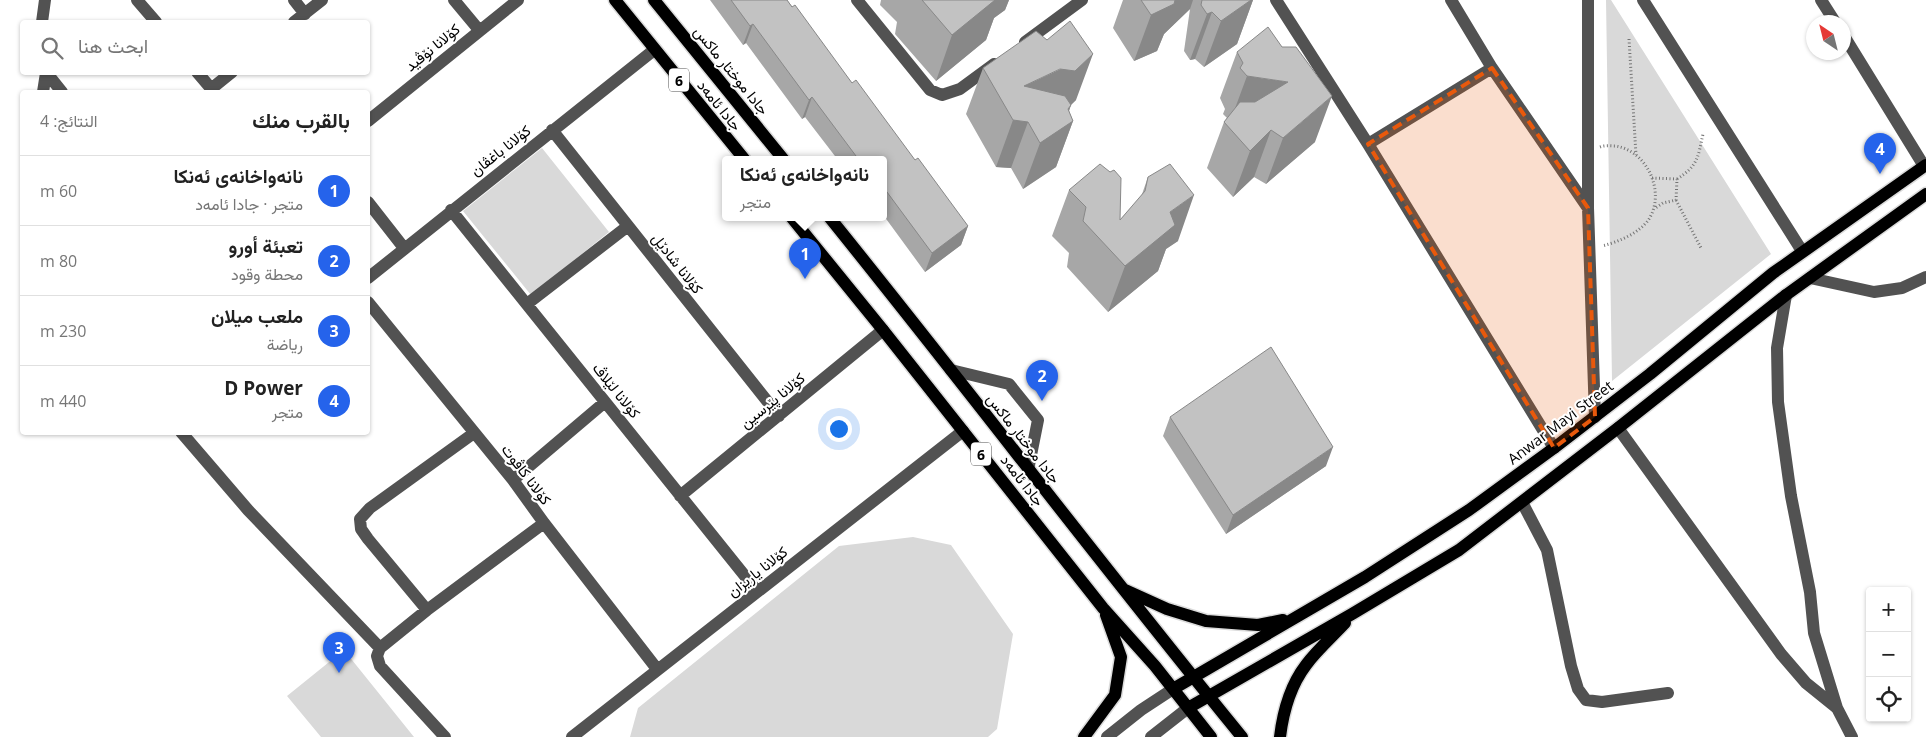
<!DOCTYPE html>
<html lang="ar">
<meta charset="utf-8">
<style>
:root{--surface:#fff;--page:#f6f6f6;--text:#222;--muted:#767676;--line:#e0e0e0;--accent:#2563eb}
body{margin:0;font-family:"Open Sans",Vazirmatn,sans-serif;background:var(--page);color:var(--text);direction:rtl}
.controls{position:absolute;right:15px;bottom:15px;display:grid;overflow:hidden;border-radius:5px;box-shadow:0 1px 4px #0004}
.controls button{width:45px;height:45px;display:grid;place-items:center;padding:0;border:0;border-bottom:1px solid var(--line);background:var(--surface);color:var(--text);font:25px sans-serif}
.compass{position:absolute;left:1806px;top:15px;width:45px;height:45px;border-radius:50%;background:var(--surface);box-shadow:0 1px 4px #0004;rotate:325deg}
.you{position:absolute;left:838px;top:428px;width:18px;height:18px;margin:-12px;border:4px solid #fff;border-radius:50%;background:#1a73e8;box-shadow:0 0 0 8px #1a73e833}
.badge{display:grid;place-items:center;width:32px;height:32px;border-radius:50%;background:var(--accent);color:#fff;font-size:16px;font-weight:700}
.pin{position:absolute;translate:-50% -41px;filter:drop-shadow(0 1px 2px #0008)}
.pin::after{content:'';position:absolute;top:26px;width:18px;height:15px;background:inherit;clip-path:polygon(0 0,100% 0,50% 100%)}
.popup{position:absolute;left:722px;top:156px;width:165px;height:65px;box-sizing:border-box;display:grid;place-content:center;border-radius:5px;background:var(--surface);filter:drop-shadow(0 1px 4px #0005);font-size:16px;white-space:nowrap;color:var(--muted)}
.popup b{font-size:19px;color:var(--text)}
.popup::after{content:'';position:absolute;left:50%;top:100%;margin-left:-10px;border:10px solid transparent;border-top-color:var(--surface)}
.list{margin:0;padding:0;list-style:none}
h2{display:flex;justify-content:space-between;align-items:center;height:65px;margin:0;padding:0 20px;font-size:21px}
h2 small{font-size:16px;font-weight:400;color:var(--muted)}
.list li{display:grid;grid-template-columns:32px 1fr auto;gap:15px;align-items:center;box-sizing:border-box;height:70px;padding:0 20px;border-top:1px solid var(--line)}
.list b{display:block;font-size:19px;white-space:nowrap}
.list p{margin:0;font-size:16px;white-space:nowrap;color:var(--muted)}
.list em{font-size:16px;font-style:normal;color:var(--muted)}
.icon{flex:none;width:28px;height:28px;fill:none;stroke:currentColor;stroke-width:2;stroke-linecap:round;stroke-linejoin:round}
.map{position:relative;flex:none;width:1926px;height:737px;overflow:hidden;direction:ltr}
.search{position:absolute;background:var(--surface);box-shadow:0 1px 4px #0004;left:20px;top:20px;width:350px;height:55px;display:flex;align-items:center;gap:12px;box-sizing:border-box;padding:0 18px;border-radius:5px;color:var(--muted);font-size:19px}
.panel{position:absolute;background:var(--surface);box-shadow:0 1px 4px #0004;left:20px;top:90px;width:350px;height:345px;border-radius:5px;direction:rtl}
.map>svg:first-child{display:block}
</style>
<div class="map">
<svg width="1926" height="737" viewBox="0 0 1926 737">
<rect width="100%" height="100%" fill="#fff"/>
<path fill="#d9d9d9" d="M1606 0H1611L1771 254 1612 381Z
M542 148 609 232 531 295 463 211Z
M913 537 951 545 1013 634 997 729 988 737H630L638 708 839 546Z
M344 650 414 737H321L287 696Z"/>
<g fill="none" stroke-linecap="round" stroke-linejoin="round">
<g stroke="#dbdbdb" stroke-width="15">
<path id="major" d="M615 0 745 160
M654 0 784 160
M792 218 883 330 1103 608 1155 666 1211 737
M830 218C969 390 1102 566 1242 737
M1125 590 1167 609 1206 621 1258 625 1283 620
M1173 689 1365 577 1469 510 1554 448 1650 374 1773 273 1926 165
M1188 708 1352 614 1459 550 1618 428 1786 295 1926 194
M1084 737 1115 695 1121 657 1106 615
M1280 737C1283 712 1290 686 1306 665 1317 650 1332 637 1345 623"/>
</g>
<path stroke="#747474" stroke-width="3" stroke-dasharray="1 2.5" stroke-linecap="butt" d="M1629 39 1636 155
M1600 147C1605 145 1610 146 1615 146 1647 150 1666 192 1649 219 1640 233 1618 242 1602 246
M1652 178 1677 179 1676 200 1663 203 1654 209
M1677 179C1698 166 1698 157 1703 134
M1676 200 1701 248"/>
<path stroke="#525252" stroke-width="12" d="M137 0 156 22
M294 0 305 14
M454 0 479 30
M857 0 930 90 942 95 960 89 994 64
M1276 0 1368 144 1554 448
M1451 0 1492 68 1588 208
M1588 0V208L1595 417
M1643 0 1802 251
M1821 0 1835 22
M42 22 45 0
M294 22 322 0
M1844 36 1924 166
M1025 42 1082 0
M46 72 62 92
M197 72 214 92
M211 89 232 72
M43 92 46 73
M368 121 518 0
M552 130 779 416
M1368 144 1492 68
M368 202 404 248
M451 210 757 591
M368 278 654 50
M1810 278 1874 292 1902 288 1926 277
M1786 295 1777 348 1778 402 1791 496 1810 592 1814 633 1837 708 1852 737
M368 302 513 480 544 523 657 669
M527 304 628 226
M951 370 1009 384 1038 420 1028 470
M1618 428 1781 654 1806 683 1837 708
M181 432 248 510 380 648
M513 480 605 402
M680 496 883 330
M1522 502 1547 550 1571 666 1578 689 1586 700 1602 702 1668 693
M427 610 368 539 361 529 360 519 370 508 474 433
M445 737 380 666 377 656 380 648 427 610 544 523
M572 737 963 431
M1107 737 1141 710 1173 689
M1151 737 1188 708"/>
<use href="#major" stroke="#000" stroke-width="12"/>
</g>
<path fill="#a7a7a7" d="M710 0H787L852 83 968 226 961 245 925 272 884 216V160H838L805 117 802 119 746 43 743 45Z
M881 0H1009L1005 10 994 18 986 40 936 81 895 34 897 22 880 5Z
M1123 0H1253L1237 44 1204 67 1195 59 1190 60 1184 51 1190 9 1164 34 1157 51 1134 61 1113 28Z
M1237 52 1315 142 1266 184 1254 177 1233 197 1207 168 1224 122 1227 118 1223 114 1225 109 1220 98Z
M983 68 1076 100 1071 105 1069 111 1073 121 1056 167 1023 189 1011 168 996 167 966 114Z
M1148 177 1178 241 1166 249 1158 271 1108 312 1067 267 1069 253 1052 236 1069 190 1120 220 1141 197Z
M1170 417 1326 466 1226 534 1163 436Z"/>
<path fill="#888" d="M991 0H1009L1005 10 994 18 986 40 936 81 952 35Z
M1174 0H1193L1190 9 1164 34 1157 51 1134 61 1151 15Z
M1251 0H1253L1237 44 1204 67 1221 21Z
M1212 12 1195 59 1190 60 1207 14Z
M753 24 746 43 743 45 750 26Z
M1093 54 1076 100 1058 117 1028 122 1011 168 996 167 1013 120 1024 86Z
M1247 76 1288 82 1230 122Z
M1332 96 1315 142 1266 184 1283 138Z
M812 97 805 117 802 119 809 100Z
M1071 105 1063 127 1073 121 1056 167 1023 189 1040 143Z
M1271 130 1254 177 1233 197 1250 151Z
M1194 195 1178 241 1166 249 1158 271 1108 312 1125 266 1170 212Z
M968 226 961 245 925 272 932 253Z
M1333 447 1326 466 1226 534 1233 515Z"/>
<path fill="#c2c2c2" stroke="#888" d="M731 0H787L792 7 795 5 852 83 856 80 915 160 918 158 968 226 932 253 884 188V160H859L812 97 809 100 753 24 750 26Z
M922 0H995L952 35Z
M1141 0H1175L1174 4 1151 15Z
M1202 0H1251L1221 21 1212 12 1207 14 1201 5Z
M1070 21 1093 54 1075 71 1060 69 1024 86 1065 96 1071 105 1068 109 1073 121 1040 143 1028 122 1013 120 983 68 1036 31 1047 40Z
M1268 27 1282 47H1296L1332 96 1283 138 1271 130 1250 151 1224 122 1240 102H1255L1288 82 1247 76 1240 68 1243 63 1237 52Z
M1100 164 1110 172 1114 170 1121 178 1120 220 1145 191 1148 177 1170 164 1194 195 1170 212 1175 225 1125 266 1083 221 1086 207 1069 190Z
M1271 347 1333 447 1233 515 1170 417Z"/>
<path fill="#e8590c" fill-opacity="0.2" stroke="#e8590c" stroke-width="4" stroke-dasharray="10 6" stroke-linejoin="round" d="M1492 68 1588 208 1595 417 1554 448 1368 144Z"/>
<g text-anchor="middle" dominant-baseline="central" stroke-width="4" stroke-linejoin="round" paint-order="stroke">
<g fill="#fff" stroke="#4c4c4c" stroke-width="1">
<rect x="669" y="68.5" width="20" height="23" rx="4"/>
<rect x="971" y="442.5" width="20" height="23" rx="4"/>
</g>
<g font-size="14" font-weight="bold" fill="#000">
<text x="679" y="80">6</text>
<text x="981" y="454">6</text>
</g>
<g font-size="15" fill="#000" stroke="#fff">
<text transform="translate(432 47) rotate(-39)">کۆلانا نۆڤید</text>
<text transform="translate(732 70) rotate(51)">جادا موختار ماكس</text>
<text transform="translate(720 105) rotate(51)">جادا ئامەد</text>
<text transform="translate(500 150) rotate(-38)">کۆلانا باغڤان</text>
<text transform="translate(678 263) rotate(52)">کۆلانا شادێل</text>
<text transform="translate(617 390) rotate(51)">کۆلانا لێلاڤ</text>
<text transform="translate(772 400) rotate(-39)">کۆلانا پێرسین</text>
<text transform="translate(1560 422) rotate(-37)">Anwar Mayi Street</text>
<text transform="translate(1024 438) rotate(52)">جادا موختار ماكس</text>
<text transform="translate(527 474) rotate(53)">کۆلانا کاڤوت</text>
<text transform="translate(1023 480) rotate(52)">جادا ئامەد</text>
<text transform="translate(757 571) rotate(-38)">کۆلانا یاریزان</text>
</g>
</g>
</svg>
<div class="controls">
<button>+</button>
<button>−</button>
<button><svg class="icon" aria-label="locate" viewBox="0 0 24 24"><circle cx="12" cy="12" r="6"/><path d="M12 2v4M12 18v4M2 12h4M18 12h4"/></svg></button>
</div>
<svg class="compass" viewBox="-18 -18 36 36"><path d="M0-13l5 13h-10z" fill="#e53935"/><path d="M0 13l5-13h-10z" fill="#767676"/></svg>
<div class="you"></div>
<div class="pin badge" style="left:805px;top:279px">1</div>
<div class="popup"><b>نانەواخانەی ئەنکا</b>متجر</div>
<div class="pin badge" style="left:1042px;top:401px">2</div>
<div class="pin badge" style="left:339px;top:673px">3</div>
<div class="pin badge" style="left:1880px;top:174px">4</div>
<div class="search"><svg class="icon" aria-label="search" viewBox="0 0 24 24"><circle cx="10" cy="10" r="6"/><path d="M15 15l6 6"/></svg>ابحث هنا</div>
<section class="panel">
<h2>بالقرب منك<small>النتائج: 4</small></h2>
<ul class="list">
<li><span class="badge">1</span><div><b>نانەواخانەی ئەنکا</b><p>متجر · جادا ئامەد</p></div><em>60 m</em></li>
<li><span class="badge">2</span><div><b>تعبئة أورو</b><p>محطة وقود</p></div><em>80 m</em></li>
<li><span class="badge">3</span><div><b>ملعب ميلان</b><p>رياضة</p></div><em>230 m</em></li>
<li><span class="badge">4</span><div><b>D Power</b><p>متجر</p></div><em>440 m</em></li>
</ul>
</section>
</div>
